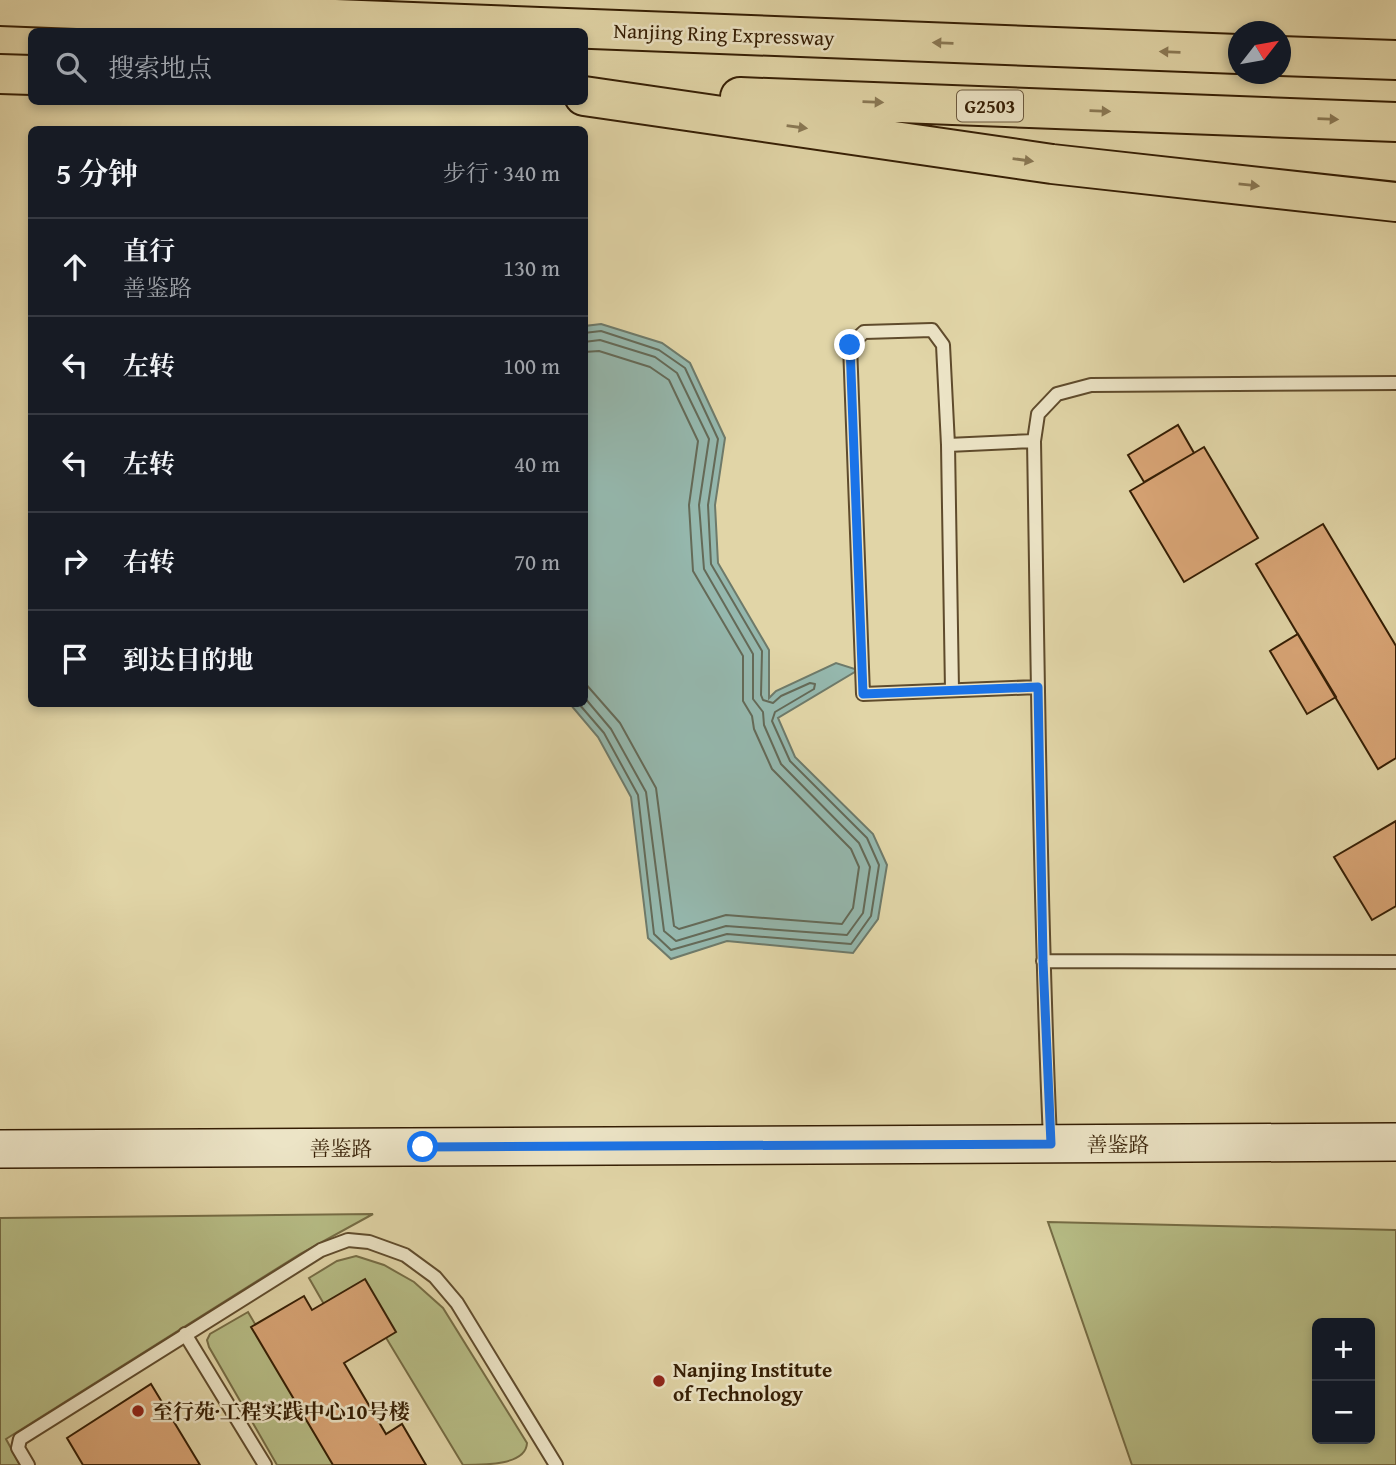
<!DOCTYPE html>
<html lang="zh">
<meta charset="utf-8">
<style>
:root{--surface:#171b24;--page:#20242c;--text:#f1f3f6;--muted:#9ea1a6;--line:#363941}
body{margin:0;font-family:"Gentium Book Plus","Noto Serif SC",serif;background:var(--page);color:var(--text)}
.controls{position:absolute;right:21px;bottom:21px;display:grid;overflow:hidden;border-radius:10px;box-shadow:0 4px 10px #0003}
.controls button{width:63px;height:63px;display:grid;place-items:center;padding:0;border:0;border-bottom:2px solid var(--line);background:var(--surface);color:var(--text);font:35px sans-serif}
.compass{position:absolute;left:1228px;top:21px;width:63px;height:63px;border-radius:50%;background:var(--surface);box-shadow:0 4px 10px #0003;rotate:59deg}
.stop{position:absolute;width:21px;height:21px;margin:-16px;border:5px solid #1a73e8;border-radius:50%;background:#fff}
.stop.end{background:#1a73e8;border-color:#fff;box-shadow:0 2px 7px #0008}
.list{margin:0;padding:0;list-style:none}
h2{display:flex;justify-content:space-between;align-items:center;height:91px;margin:0;padding:0 28px;font-size:30px}
h2 small{font-size:23px;font-weight:400;color:var(--muted)}
.list li{display:grid;grid-template-columns:46px 1fr auto;gap:21px;align-items:center;box-sizing:border-box;height:98px;padding:0 28px;border-top:2px solid var(--line)}
.list b{display:block;font-size:26px;white-space:nowrap}
.list p{margin:0;font-size:23px;white-space:nowrap;color:var(--muted)}
.list em{font-size:23px;font-style:normal;color:var(--muted)}
.icon{flex:none;width:38px;height:38px;fill:none;stroke:currentColor;stroke-width:2;stroke-linecap:round;stroke-linejoin:round}
.map{position:relative;flex:none;width:1396px;height:1465px;overflow:hidden}
.search{position:absolute;background:var(--surface);box-shadow:0 4px 10px #0003;left:28px;top:28px;width:560px;height:77px;display:flex;align-items:center;gap:18px;box-sizing:border-box;padding:0 24px;border-radius:10px;color:var(--muted);font-size:26px}
.panel{position:absolute;background:var(--surface);box-shadow:0 4px 10px #0003;left:28px;top:126px;width:560px;height:581px;border-radius:10px}
.map>svg:first-child{display:block}
</style>
<div class="map">
<svg width="1396" height="1465" viewBox="0 0 1396 1465">
<rect width="100%" height="100%" fill="#e1d5a7"/>
<filter id="stains"><feTurbulence type="fractalNoise" baseFrequency=".00286" numOctaves="4"/><feColorMatrix values="0 0 0 0 .2 0 0 0 0 .09 0 0 0 0 .02 0 0 0 .5 -.17"/></filter>
<radialGradient id="worn" r=".72"><stop offset=".6" stop-color="#630" stop-opacity="0"/><stop offset="1" stop-color="#630" stop-opacity=".3"/></radialGradient>
<path fill="#b6bc85" stroke="#756c44" stroke-width="2" fill-rule="evenodd" d="M373 1214 300 1254 6 1439 20 1465H0V1218Z
M1048 1222 1396 1230V1465H1132ZM1317 1323H1370V1439H1317Z
M356 1256 384 1265 414 1282 443 1308 527 1443C526 1465 486 1465 463 1465L356 1288 325 1306 309 1278 337 1261Z
M248 1312 338 1465H277L209 1347 207 1340 210 1334Z"/>
<path fill="#95b8ae" stroke="#6e7a6a" stroke-width="2" d="M601 324 662 343 690 363 725 438 715 505 718 563 769 650V698L776 691 836 663 858 670 778 718 795 757 873 834 887 865 878 919 853 953 727 941 671 959 648 938 631 797 598 737 570 704H584L585 326Z"/>
<g fill="none" stroke-linecap="round" stroke-linejoin="round">
<path stroke="#646a58" stroke-width="2" d="M584 342 600 340 655 357 677 373 709 439 699 505 704 569 753 654V699L763 712 764 725 781 764 859 843 870 867 863 913 847 935 726 926 676 941 664 931 646 792 611 729 584 697
M584 352 599 351 650 367 669 380 698 441 689 505 693 571 743 656V701L752 716 754 729 772 769 851 849 859 867 853 908 842 924 726 915 679 929 674 926 656 788 620 723 584 682
M579 704 604 733 638 795 654 934 671 950 727 934 851 944 871 916 879 865 867 838 790 761 772 721 775 712 814 689 815 684 810 683 781 696 773 703 763 700 761 695 762 651 711 564 708 505 718 439 685 368 659 350 601 331 584 333"/>
</g>
<path fill="#d9a576" stroke="#341d03" stroke-width="2" d="M1178 425 1194 453 1144 482 1128 455Z
M1204 447 1258 538 1184 582 1130 491Z
M1323 524 1396 646V758L1378 769 1256 564Z
M1298 634 1336 697 1307 714 1270 651Z
M1396 821V906L1372 920 1334 857Z
M365 1279 396 1332 344 1363 386 1434 402 1424 426 1465H333L251 1327 304 1296 312 1310Z
M151 1384 200 1465H83L67 1438Z"/>
<g fill="none" stroke-linecap="round" stroke-linejoin="round">
<g stroke="#5f4b2c" stroke-width="16">
<path id="lane" d="M948 445 1034 441
M952 690 948 445 943 345 932 330 864 332 850 345 863 694 1038 687
M1043 961 1396 962
M1050 1140C1040 907 1038 674 1034 441L1038 414 1057 394 1091 385 1396 383
M185 1334 265 1465
M28 1465 18 1448 20 1439 321 1250 348 1240 369 1242 405 1255 435 1277 457 1303 556 1465"/>
</g>
<g stroke="#341d03" stroke-width="40">
<path id="secondary" d="M0 1149 1396 1142"/>
</g>
<g stroke="#341d03" stroke-width="42">
<path id="highway" d="M0 6 1238 54
M1280 56 1396 60
M0 74 32 75
M584 96 1052 164 1396 202
M740 97 1396 122"/>
</g>
<use href="#lane" stroke="#ece4c6" stroke-width="12"/>
<use href="#secondary" stroke="#ece4c6" stroke-width="37"/>
<use href="#highway" stroke="#e1d5a7" stroke-width="38"/>
</g>
<defs><path id="oneway-solid" d="M-6-.8H1V-3.2L6.5 0L1 3.2V.8H-6Z" transform="scale(1.75)"/></defs>
<g fill="#8a7955">
<use href="#oneway-solid" transform="translate(943 43) rotate(-178)"/>
<use href="#oneway-solid" transform="translate(1170 52) rotate(-178)"/>
<use href="#oneway-solid" transform="translate(873 102) rotate(2)"/>
<use href="#oneway-solid" transform="translate(1100 111) rotate(2)"/>
<use href="#oneway-solid" transform="translate(1328 119) rotate(2)"/>
<use href="#oneway-solid" transform="translate(797 127) rotate(8)"/>
<use href="#oneway-solid" transform="translate(1023 160) rotate(8)"/>
<use href="#oneway-solid" transform="translate(1249 185) rotate(6)"/>
</g>
<g fill="none" stroke-linecap="round" stroke-linejoin="round">
<path stroke="#1a73e8" stroke-width="9" d="M423 1147 1051 1144 1043 961 1038 687 863 694 850 345"/>
</g>
<g fill="#8f2418" stroke="#ece4c6" stroke-width="2.5">
<circle cx="659" cy="1381" r="7"/>
<circle cx="138" cy="1411" r="7"/>
</g>
<g text-anchor="middle" dominant-baseline="central" stroke-width="5" stroke-linejoin="round" paint-order="stroke">
<rect fill="#ece4c6" stroke="#6b593e" stroke-width="2" x="957" y="90.5" width="66" height="31" rx="5"/>
<g font-size="19" font-weight="bold" fill="#341d03">
<text x="990" y="106">G2503</text>
</g>
<g font-size="21" fill="#341d03" stroke="#ece4c6">
<text transform="translate(724 34) rotate(2)">Nanjing Ring Expressway</text>
<text x="1118" y="1144">善鉴路</text>
<text x="341" y="1148">善鉴路</text>
</g>
<g font-size="21" font-weight="bold" fill="#341d03" stroke="#ece4c6" text-anchor="start">
<text x="673" y="1369">Nanjing Institute<tspan x="673" dy="24">of Technology</tspan></text>
<text x="152" y="1411">至行苑·工程实践中心10号楼</text>
</g>
</g>
<rect width="100%" height="100%" filter="url(#stains)"/>
<rect width="100%" height="100%" fill="url(#worn)"/>
</svg>
<div class="controls">
<button>+</button>
<button>−</button>
</div>
<svg class="compass" viewBox="-18 -18 36 36"><path d="M0-13l5 13h-10z" fill="#e53935"/><path d="M0 13l5-13h-10z" fill="#9ea1a6"/></svg>
<div class="stop" style="left:423px;top:1147px"></div>
<div class="stop end" style="left:850px;top:345px"></div>
<div class="search"><svg class="icon" aria-label="search" viewBox="0 0 24 24"><circle cx="10" cy="10" r="6"/><path d="M15 15l6 6"/></svg>搜索地点</div>
<section class="panel">
<h2>5 分钟<small>步行 · 340 m</small></h2>
<ul class="list">
<li><svg class="icon" aria-label="ahead" viewBox="0 0 24 24"><path d="M12 20V5M6 11l6-6 6 6"/></svg><div><b>直行</b><p>善鉴路</p></div><em>130 m</em></li>
<li><svg class="icon" aria-label="left" viewBox="0 0 24 24"><path d="M17 20v-9H6M10 6l-5 5 5 5"/></svg><div><b>左转</b></div><em>100 m</em></li>
<li><svg class="icon" aria-label="left" viewBox="0 0 24 24"><path d="M17 20v-9H6M10 6l-5 5 5 5"/></svg><div><b>左转</b></div><em>40 m</em></li>
<li><svg class="icon" aria-label="right" viewBox="0 0 24 24"><path d="M7 20v-9h11M14 6l5 5-5 5"/></svg><div><b>右转</b></div><em>70 m</em></li>
<li><svg class="icon" aria-label="arrive" viewBox="0 0 24 24"><path d="M6 21V4h12l-3 4 3 4H6"/></svg><div><b>到达目的地</b></div></li>
</ul>
</section>
</div>
